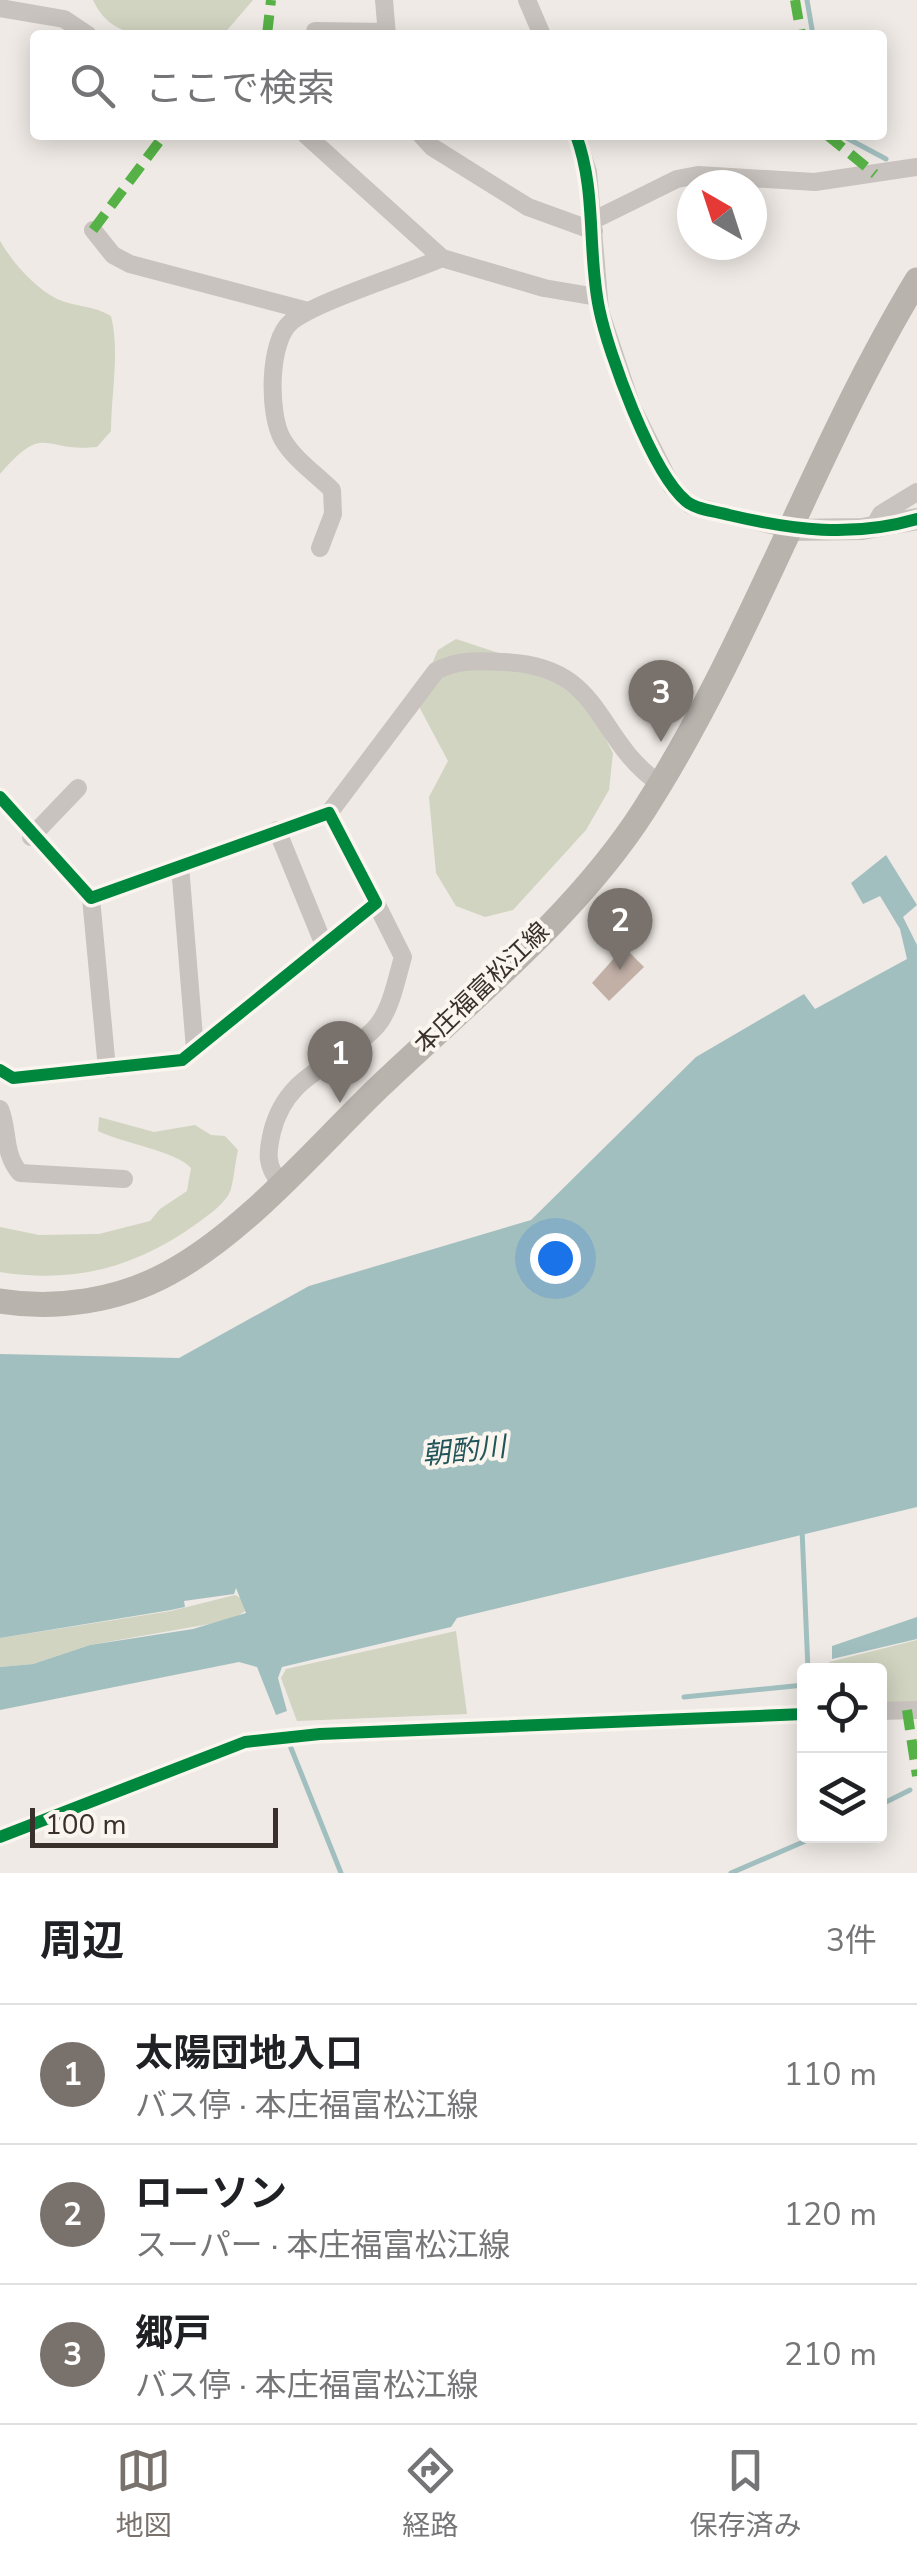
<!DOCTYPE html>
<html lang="ja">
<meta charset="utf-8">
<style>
:root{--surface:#fff;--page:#f6f6f6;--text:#202124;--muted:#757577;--line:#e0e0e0;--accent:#79716c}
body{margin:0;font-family:"Nunito Sans","Noto Sans JP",sans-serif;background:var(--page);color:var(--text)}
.controls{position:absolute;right:30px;bottom:30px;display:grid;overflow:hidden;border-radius:10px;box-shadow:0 5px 25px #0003}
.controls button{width:90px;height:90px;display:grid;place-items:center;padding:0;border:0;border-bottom:2px solid var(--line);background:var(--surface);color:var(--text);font:50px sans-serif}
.compass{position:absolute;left:677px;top:170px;width:90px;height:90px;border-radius:50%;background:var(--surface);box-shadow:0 5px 25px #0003;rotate:321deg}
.scale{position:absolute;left:30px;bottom:25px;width:248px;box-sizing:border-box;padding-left:10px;border:5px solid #39302b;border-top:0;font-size:28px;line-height:35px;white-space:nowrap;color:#39302b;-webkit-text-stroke:8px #faf5ee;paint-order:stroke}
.you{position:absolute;left:555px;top:1258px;width:35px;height:35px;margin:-25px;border:8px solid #fff;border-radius:50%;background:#1a73e8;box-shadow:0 0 0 15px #1a73e833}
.badge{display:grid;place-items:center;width:65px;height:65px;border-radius:50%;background:var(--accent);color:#fff;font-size:32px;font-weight:700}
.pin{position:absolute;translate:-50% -82px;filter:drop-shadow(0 2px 5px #0008)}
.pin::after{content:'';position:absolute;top:52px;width:35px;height:30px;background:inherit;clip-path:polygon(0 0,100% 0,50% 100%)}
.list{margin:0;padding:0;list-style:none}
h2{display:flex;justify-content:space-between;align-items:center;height:130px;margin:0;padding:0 40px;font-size:42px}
h2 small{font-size:32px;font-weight:400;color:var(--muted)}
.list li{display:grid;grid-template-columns:65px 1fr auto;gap:30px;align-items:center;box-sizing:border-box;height:140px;padding:0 40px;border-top:2px solid var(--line)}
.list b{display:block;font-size:38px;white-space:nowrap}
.list p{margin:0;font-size:32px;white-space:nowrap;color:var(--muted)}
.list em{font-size:32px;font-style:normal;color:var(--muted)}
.icon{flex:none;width:55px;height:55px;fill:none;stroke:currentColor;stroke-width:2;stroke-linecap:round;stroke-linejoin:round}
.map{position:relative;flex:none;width:917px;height:1873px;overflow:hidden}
.search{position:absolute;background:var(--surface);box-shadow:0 5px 25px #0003;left:30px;right:30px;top:30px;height:110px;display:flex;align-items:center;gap:25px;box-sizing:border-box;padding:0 35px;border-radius:10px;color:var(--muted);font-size:38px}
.sheet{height:550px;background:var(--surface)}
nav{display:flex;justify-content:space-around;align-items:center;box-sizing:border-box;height:140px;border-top:2px solid var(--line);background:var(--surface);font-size:28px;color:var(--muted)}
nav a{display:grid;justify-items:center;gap:5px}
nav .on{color:var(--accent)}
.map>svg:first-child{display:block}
</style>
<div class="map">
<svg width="917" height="1873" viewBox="0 0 917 1873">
<rect width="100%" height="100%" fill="#efeae5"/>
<path fill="#d0d4c0" d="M93 0H253L223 35C176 35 115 50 93 0Z
M0 241C13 263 34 287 57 299 74 307 93 305 111 316 120 352 111 393 111 431L97 447C42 453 46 421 0 474Z
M456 639 529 663 588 706 613 753 609 790 586 830 513 910 485 917 456 906 436 873 429 797 448 761 416 701 438 650Z
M99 1117 154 1132 195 1125 211 1135 225 1136 238 1150C235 1163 234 1177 231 1189 227 1202 210 1214 199 1222 137 1267 76 1284 0 1272V1227L39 1235 99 1234 150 1221 160 1209 187 1191 191 1168C176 1151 122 1143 98 1131Z
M235 1595 242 1599 245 1611 232 1620 90 1645 33 1664 0 1667V1638L171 1611Z
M456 1631 467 1714 297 1721 281 1678 286 1669Z
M917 1640V1704L880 1706V1670H827L829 1662Z"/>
<path fill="#a2bfbf" d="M886 855 917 905 903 917 917 945V1507L457 1618 451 1627 282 1667 278 1678 287 1711 276 1715 257 1667 239 1662 0 1710V1667L33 1664 90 1645 193 1629 246 1613 236 1588 234 1594 184 1601 185 1607 171 1610 0 1638V1354L179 1358 309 1286 531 1220 696 1057 804 994 815 1009 907 959 900 929 880 896 863 904 851 883Z
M917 1617V1639L832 1659V1646Z"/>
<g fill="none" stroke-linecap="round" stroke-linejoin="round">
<path stroke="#a2bfbf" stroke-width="5" d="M807 0 813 35
M841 135 886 159
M802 1529 808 1670
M684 1697 804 1685
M291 1748 341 1873
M880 1805 910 1790
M731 1873 817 1836"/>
</g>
<path fill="#c2b0a7" d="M624 947 644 967 609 1001 592 983Z"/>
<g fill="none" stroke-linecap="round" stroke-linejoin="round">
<path stroke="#c8c3be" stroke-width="18" d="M384 0 387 35
M527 0 542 35
M0 8 64 19 88 35
M315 31 387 32
M306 135 442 258 544 288 597 297
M421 135 432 147 528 207 594 231
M576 135 588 172 600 311 632 407 672 487 690 505 791 530
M594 220 677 179 698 175 815 182 917 167
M93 230 113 255 130 264 308 311
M873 528 881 514 917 492
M320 548 333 514 332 490C317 475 294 459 283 440 268 416 268 341 291 322 317 301 406 274 442 258
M0 797 91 898 329 813 376 903 182 1060 13 1078 0 1070
M329 813 436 671C459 659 478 661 504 662 605 666 593 738 660 784
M277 830 324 945
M31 837 78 788
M180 866 195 1049
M91 898 107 1069
M0 1109C9 1131 3 1154 20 1173L124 1179
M280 1183C266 1165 267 1154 272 1132 287 1072 335 1068 374 1029 391 1012 396 980 403 957L376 903
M880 1711 917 1710
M0 1837 245 1742 320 1734 804 1714"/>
<path stroke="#c8c3be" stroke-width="22" d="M791 530 862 529 917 519"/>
<path stroke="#b9b3ae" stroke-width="25" d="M0 1301C56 1310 118 1301 169 1273 245 1232 315 1149 378 1088 467 1003 577 915 644 810 751 643 814 450 917 280"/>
<path stroke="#56b246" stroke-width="10" stroke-dasharray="20 10" stroke-linecap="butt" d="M795 0 801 35
M267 35 271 0
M827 135 875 174
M93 230 164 135
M907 1710 917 1776"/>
<g stroke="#faf5ee" stroke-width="19">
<path id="cycleway" d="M576 135C597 192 587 250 599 308 608 353 652 473 686 501 696 510 716 511 729 515 793 530 852 538 917 519
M0 797 91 898 329 813 376 903 182 1060 13 1078 0 1070
M0 1837 245 1742 320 1734 804 1714"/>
</g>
<use href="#cycleway" stroke="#00873e" stroke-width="12"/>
</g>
<g text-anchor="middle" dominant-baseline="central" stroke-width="8" stroke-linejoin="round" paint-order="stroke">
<g font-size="25" fill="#39302b" stroke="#faf5ee">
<text transform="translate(482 988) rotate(-44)">本庄福富松江線</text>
</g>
<g font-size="28" font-style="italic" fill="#22555a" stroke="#faf5ee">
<text transform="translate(464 1451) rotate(-6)">朝酌川</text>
</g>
</g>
</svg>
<div class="controls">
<button><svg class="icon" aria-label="locate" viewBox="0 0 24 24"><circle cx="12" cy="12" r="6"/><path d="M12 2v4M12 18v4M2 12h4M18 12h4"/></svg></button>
<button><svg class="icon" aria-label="layers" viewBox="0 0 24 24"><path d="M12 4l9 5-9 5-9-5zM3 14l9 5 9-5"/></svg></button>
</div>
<svg class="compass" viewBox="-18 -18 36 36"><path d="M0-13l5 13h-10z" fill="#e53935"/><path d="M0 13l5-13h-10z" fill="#757577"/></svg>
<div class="scale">100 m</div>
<div class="you"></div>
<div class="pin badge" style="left:340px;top:1103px">1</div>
<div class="pin badge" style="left:620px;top:970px">2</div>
<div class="pin badge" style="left:661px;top:742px">3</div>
<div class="search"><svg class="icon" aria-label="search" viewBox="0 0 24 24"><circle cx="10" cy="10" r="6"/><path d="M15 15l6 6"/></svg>ここで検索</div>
</div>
<section class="sheet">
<h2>周辺<small>3件</small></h2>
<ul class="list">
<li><span class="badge">1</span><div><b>太陽団地入口</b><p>バス停 · 本庄福富松江線</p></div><em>110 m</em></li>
<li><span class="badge">2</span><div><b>ローソン</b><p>スーパー · 本庄福富松江線</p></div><em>120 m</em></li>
<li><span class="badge">3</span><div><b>郷戸</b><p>バス停 · 本庄福富松江線</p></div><em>210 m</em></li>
</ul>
</section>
<nav>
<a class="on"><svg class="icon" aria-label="map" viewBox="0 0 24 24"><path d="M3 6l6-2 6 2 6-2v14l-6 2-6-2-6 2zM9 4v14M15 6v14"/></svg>地図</a>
<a><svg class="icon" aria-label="directions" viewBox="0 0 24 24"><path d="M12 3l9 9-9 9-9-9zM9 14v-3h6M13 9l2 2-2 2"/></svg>経路</a>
<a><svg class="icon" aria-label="saved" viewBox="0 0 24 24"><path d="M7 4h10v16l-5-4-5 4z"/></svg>保存済み</a>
</nav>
